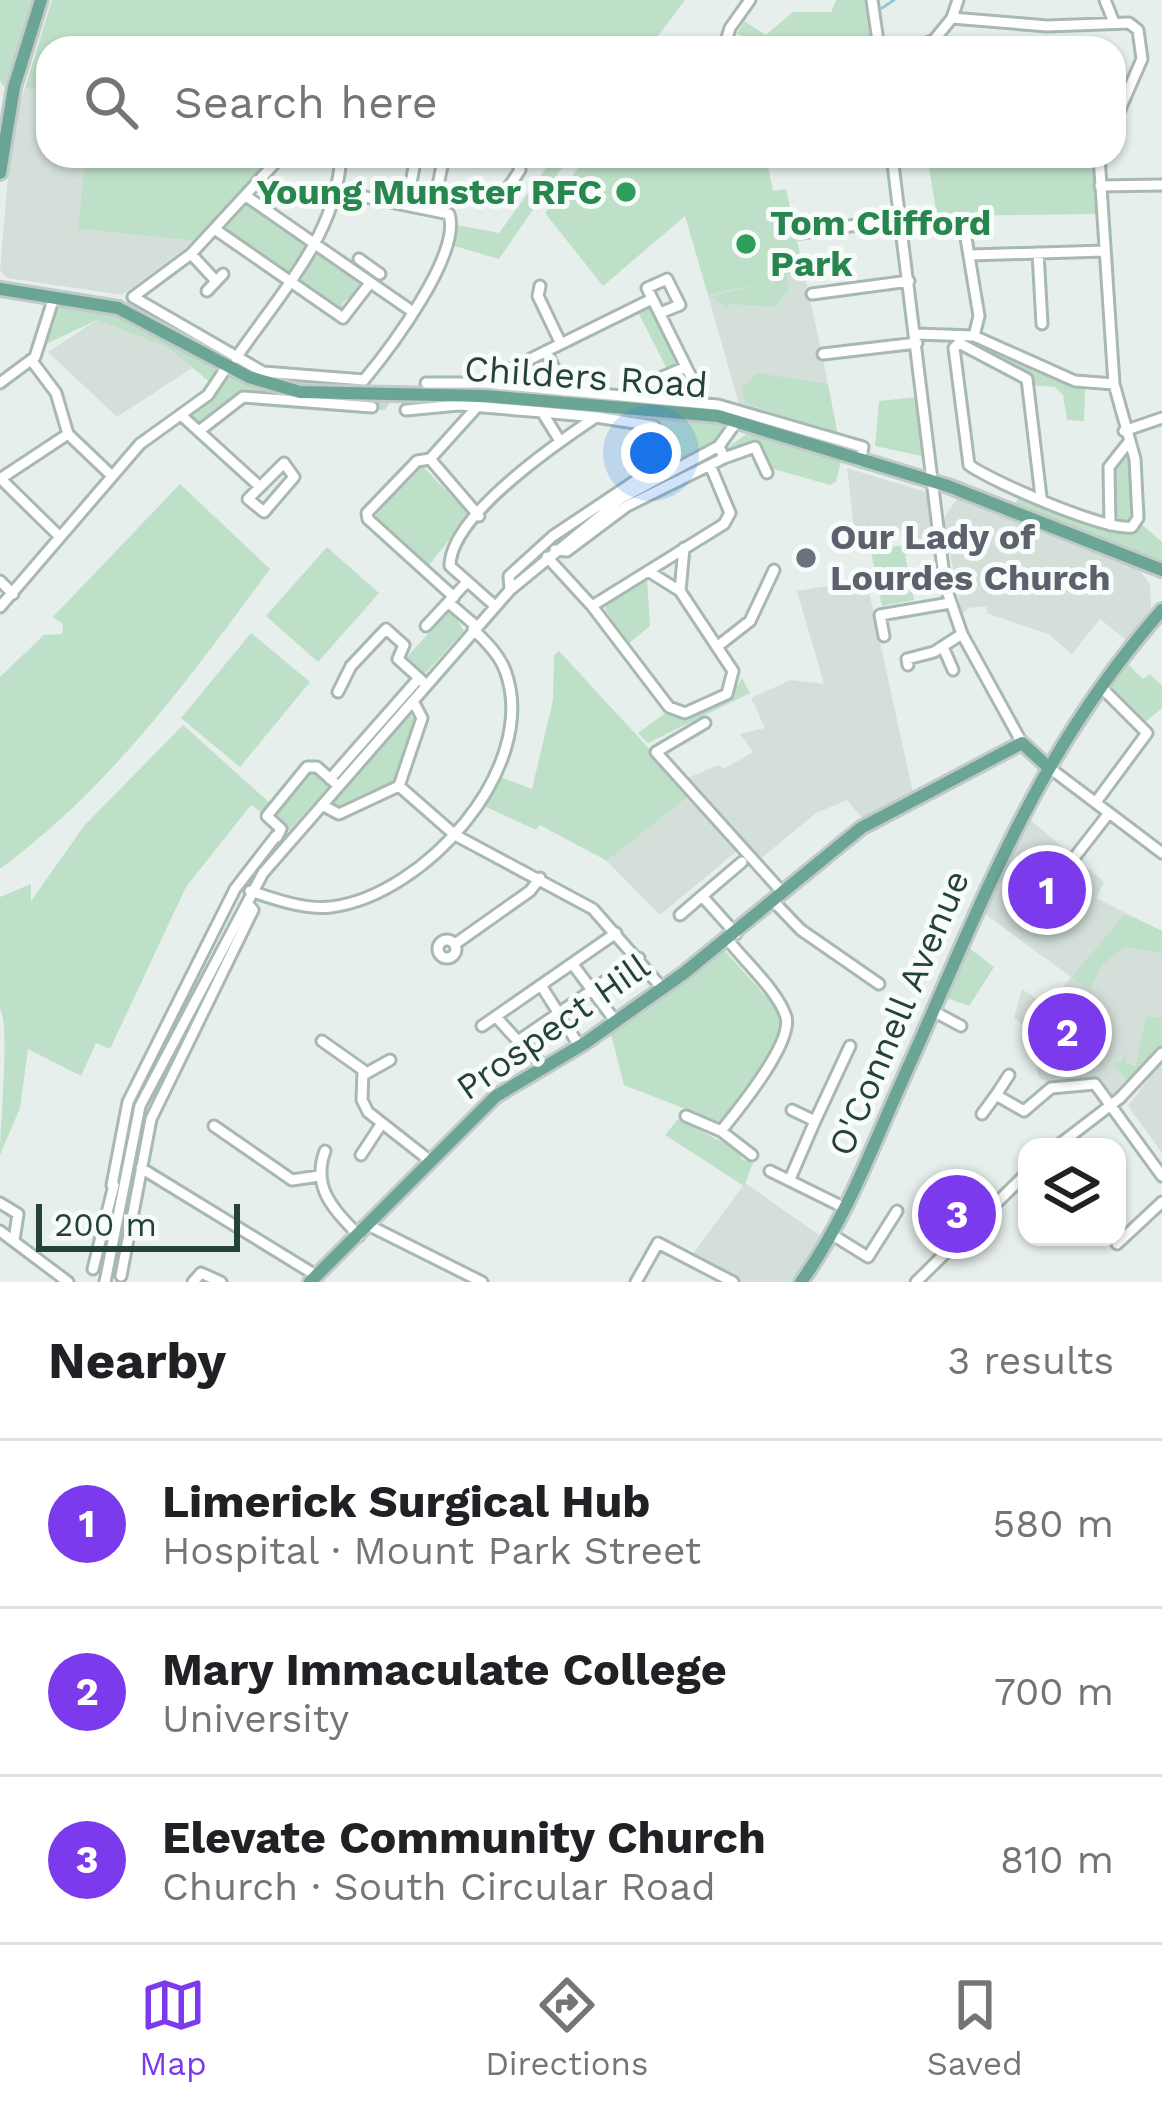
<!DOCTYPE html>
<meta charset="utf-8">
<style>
:root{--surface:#fff;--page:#f6f6f6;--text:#202124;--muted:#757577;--line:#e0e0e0;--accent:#7c3aed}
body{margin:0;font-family:"Work Sans",sans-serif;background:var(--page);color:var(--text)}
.controls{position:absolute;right:36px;bottom:36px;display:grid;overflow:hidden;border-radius:24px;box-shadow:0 3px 9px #0004}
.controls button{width:108px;height:108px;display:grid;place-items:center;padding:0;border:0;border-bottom:3px solid var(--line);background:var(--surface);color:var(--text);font:60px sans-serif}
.scale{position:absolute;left:36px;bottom:30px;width:204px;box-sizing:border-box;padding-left:12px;border:6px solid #24423a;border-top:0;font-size:33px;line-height:42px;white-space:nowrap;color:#24423a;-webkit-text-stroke:9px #f7fbf9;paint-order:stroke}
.you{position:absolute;left:651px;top:453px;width:42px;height:42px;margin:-30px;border:9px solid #fff;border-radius:50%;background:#1a73e8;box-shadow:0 0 0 18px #1a73e833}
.badge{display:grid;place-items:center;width:78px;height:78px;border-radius:50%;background:var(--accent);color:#fff;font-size:39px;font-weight:700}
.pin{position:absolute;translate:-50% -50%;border:6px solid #fff;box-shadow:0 3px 12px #0006}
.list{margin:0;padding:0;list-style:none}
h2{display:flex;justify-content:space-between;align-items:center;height:156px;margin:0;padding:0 48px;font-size:51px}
h2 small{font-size:39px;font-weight:400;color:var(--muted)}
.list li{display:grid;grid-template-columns:78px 1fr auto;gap:36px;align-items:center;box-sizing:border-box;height:168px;padding:0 48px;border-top:3px solid var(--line)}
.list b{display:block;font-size:45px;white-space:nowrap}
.list p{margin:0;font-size:39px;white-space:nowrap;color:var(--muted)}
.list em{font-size:39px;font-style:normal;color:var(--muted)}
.icon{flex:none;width:66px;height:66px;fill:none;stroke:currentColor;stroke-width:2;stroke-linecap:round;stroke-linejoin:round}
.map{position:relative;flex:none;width:1162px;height:1282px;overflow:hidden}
.search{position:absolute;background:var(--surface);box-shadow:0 3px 9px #0004;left:36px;right:36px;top:36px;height:132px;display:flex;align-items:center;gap:30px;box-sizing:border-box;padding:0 42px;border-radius:36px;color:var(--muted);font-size:45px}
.sheet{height:660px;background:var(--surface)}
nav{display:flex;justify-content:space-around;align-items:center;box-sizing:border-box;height:168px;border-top:3px solid var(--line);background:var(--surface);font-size:33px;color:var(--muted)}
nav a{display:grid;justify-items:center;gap:6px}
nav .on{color:var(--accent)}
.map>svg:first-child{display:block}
</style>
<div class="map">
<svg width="1162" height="1282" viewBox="0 0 1162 1282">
<rect width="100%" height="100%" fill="#e6efeb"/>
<path fill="#d4dfda" d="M25 88 48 91V156H85L78 229 195 241 122 295 8 278 0 271 12 129Z
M804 272 822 354 838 436 739 404 708 295Z
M97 320 167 347 192 368 117 417 48 352Z
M847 468 929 493 934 549 905 555 900 529 855 536Z
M957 499 1140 571 1150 584 1151 608 1126 640 1100 619 1072 654 1048 634 986 613 987 606 968 608 962 615 943 519Z
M862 580 867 582 913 793 865 821 847 800 816 813 759 860 744 845 660 915 607 861 694 791 685 779 719 765 724 769 753 752 740 734 765 728 751 698 791 680 824 684 797 591Z
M1028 818 1104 882 1096 898 1162 931V1048L1117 1095 1109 1094 1092 1076 1082 1083 1052 1084 1040 1078 1036 1068 1052 1050 1014 1018 1022 989 1048 1007 1071 977 985 914Z
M1162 1061V1153L1128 1106Z
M745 1183 822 1237 791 1282H743L692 1255Z"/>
<path fill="#bfe0c8" d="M0 0H35L4 87 0 81Z
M52 0H685L649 48H48V91L25 88Z
M836 0H868L874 48H760L761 42 737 34 744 21 766 35 793 12H831Z
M85 156H364L348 166 283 163 276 157 195 241 78 229Z
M542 156H570L499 259 451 245 457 225 499 233 546 168Z
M587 156H766L773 191 786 189 804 272 786 276 789 289 775 307 730 304 727 309 712 297 761 283 708 295 685 216 603 286 545 213Z
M927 156H1093L1097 214 937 216Z
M245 201 306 246 287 275 278 269 280 265 220 229Z
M318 253 363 285 342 304 344 311 296 282Z
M57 303 132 318 217 371 211 383 167 347 97 320 44 345Z
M650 306 679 364 668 371 637 310Z
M948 335 1085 390 1084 421 1067 420 1063 395 1055 387 1033 385 1031 374Z
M231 373 296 396 391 401 385 410H376L373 403 248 392 197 425 190 413Z
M757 373 828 384 838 436 745 403 742 387Z
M918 397 922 456 875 446 879 401Z
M413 399 715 420 726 427 716 442 622 492 670 458 655 424 644 417 406 403Z
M751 431 841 461 836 482 830 485 767 467 760 445 752 442 729 453 727 448Z
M1125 453 1131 457 1130 524 1114 521V465Z
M420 464 470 514 429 565 372 520Z
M180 484 270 569C188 680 112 786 0 869V677L44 635 62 634 63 624 53 617Z
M1020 495 1122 533 1135 530 1140 523 1162 542V561L1014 505Z
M903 545 914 600 882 606 871 551Z
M327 547 379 593 318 662 266 616Z
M647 578 650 626 628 644 605 609 609 600Z
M451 609 464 631 423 676 405 659Z
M251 633 310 682 240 767 181 718Z
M559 651 691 794 607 861 540 825 536 830 482 805 498 776 532 789 553 700 554 655Z
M1129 665 1143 679 1150 674 1162 686V708L1145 722 1112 687Z
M742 678 750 693 648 743 638 733 667 712C691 722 730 701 742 678Z
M408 714 416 720 395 780 336 807 333 801Z
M183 725 270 803 261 812 251 805 186 887 110 1049 96 1043 81 1076 28 1049 20 1108 0 1155C0 1127 10 1024 0 1009V897L31 884V901L84 826Z
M310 770 330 785 289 831 273 814Z
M1125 914 1162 931V953L1124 947 1103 964 1090 989 1072 977Z
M968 947 994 967 969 1006 946 998Z
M724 950 780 1012C788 1050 743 1095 721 1123L624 1085 611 1034Z
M1146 1016 1162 1018V1048L1129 1082 1113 1063 1122 1062 1127 1049 1125 1063 1136 1066Z
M678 1119 743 1153 741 1159 753 1163 744 1186 665 1135Z"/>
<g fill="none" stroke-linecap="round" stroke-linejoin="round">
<path stroke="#8ec9d4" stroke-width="3" d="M882 8 894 0"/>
<g stroke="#a8b8b2" stroke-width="15">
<path id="minor" d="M872 0 879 48
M1105 0 1113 20
M952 18 958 0
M724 48 730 28 750 0
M914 48 934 40 952 18 1047 26 1129 23 1138 30 1142 59 1114 123
M892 156 945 585 962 634 1022 743
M274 164 191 254 133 297 263 372 364 380C389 350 462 254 449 214L336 191
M1100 186 1162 185
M246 196 413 312
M500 200 520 170 515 156
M407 205 416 156
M433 210 444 156
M964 226 979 316 974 336 1075 381 1114 384
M216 230 343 318 370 283
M800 233 900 219
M1038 253 1042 324
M191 254 216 281
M971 255 1105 251
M359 259 380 274
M540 286 538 296 561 344
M207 291 223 274
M812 294 909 281
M660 313 680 305 667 279 647 288 704 403
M916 334 974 336
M546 351 565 391
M823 354 917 343
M236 358C276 299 333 239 340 166
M32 361 56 393 68 434 112 476
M0 383 35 357 54 297
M426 383H485L718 405 863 447 860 461
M501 385 504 372 652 299
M623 394 686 367
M477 407 430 459 479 516
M406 410 459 405 542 412 560 441
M542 412 596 417
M181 415 259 486
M199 431 243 397 372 407
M1124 431 1162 418
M724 458 755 447 767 473
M430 459 417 461 367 513 368 519 454 597
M284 463 294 477 264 512 248 499Z
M0 479 68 434
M1 479 60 537
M1041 497 1027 379 959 343 954 348 969 465C993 482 1105 531 1132 527L1138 518 1135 459 1114 384 1099 156
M1110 525 1109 467 1128 443
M555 550 567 551 627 506 710 465
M547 557 592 606 669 707 685 713 727 694 733 671 680 591 648 571
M0 581 13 594
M680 591 684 548
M449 603 476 626
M495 606 450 566C450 516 557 443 596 417L654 426 667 449 665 461 553 536 509 576 510 590
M592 606 724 524 730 513 710 465 724 458 719 446
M0 607 140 444 208 395 228 365
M426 626 467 582
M884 636 880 615 950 603
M718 646 750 621 774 570
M943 647 953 670
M908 665 907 659 934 652 962 634
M338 692 351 666 386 629 404 645 398 659 419 678
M705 723 656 752 783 893
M1047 766 1162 853
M330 779 419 678 423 682
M399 786 422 718 413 701
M1096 802 1147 733 1101 687
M322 805 339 814 399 786 455 835 593 909 662 988
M277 837 281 829 267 816 307 767H317L335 783
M1067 867 1109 813
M250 891C275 899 304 910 331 907 423 896 539 769 506 673 500 655 486 642 473 629
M702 896 742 862
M774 902 801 930 879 984
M680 915 702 896 736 934
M438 949a9 9 0 1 1 18 0a9 9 0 1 1-18 0Z
M455 944 530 891 540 878
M574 966 616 1022
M542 987 580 1047
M933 1011 961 1026
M496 1017 518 1041 639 958
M482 1026 616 933
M523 1038 543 1068
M322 1041 363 1070 362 1100 368 1112 429 1160
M365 1074 390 1060
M1009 1075 996 1095 1024 1111 1051 1088 1095 1084 1162 1176
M982 1114 996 1095
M686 1116 721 1131C738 1110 793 1043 786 1017 778 991 745 962 728 940
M815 1121 850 1046
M214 1126 292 1180 319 1176
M721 1131 752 1155
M1056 1147 1120 1098 1162 1053
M325 1151C311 1189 335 1210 359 1236
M361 1155 382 1123
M141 1168 317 1276
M770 1171 845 1208
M790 1179 815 1121 792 1110
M112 1185 128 1102 235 889 276 836
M0 1203 18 1214 14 1240
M370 1226 482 1282
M0 1231 68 1282
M831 1234 868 1257 897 1211
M1117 1244 1162 1202
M93 1269 114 1185
M121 1276 151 1119 253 910 248 904
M105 1282 140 1106 263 873 510 590 622 498 719 446 737 421
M193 1282 201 1273 221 1282
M636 1282 658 1243 733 1282
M916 1282 1027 1173"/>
</g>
<g stroke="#c2cac8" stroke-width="18">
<path id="major" d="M0 173 14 87 41 0
M0 289 118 308 249 377 300 392 485 396 718 416 948 486 1162 570
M310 1282 496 1096 585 1043 684 973 861 828 1022 743 1047 766
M801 1282C847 1218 874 1142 907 1070 983 901 1036 753 1162 610"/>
</g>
<use href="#minor" stroke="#fff" stroke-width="9"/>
<use href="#major" stroke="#6aa596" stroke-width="12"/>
</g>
<g fill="#2e9e5b" stroke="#f7fbf9" stroke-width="4.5">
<circle cx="626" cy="192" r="12"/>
<circle cx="746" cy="244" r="12"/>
</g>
<circle fill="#6b7280" stroke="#f7fbf9" stroke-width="4.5" cx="806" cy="558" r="12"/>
<g text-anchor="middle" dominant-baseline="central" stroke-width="10" stroke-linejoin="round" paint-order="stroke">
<g font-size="36" font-weight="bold" fill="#27864d" stroke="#f7fbf9" text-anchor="end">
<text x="602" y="192">Young Munster RFC</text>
<text x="770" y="223" text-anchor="start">Tom Clifford<tspan x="770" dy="41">Park</tspan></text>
</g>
<g font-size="36" fill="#24423a" stroke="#f7fbf9">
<text transform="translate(586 377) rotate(4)">Childers Road</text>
<text transform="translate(899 1013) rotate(-67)">O'Connell Avenue</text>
<text transform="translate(553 1027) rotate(-35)">Prospect Hill</text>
</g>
<g font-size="36" font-weight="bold" fill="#5b616d" stroke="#f7fbf9" text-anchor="start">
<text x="830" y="537">Our Lady of<tspan x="830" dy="41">Lourdes Church</tspan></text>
</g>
</g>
</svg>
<div class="controls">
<button><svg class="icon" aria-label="layers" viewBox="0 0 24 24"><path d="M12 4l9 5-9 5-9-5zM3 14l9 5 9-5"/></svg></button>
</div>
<div class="scale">200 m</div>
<div class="you"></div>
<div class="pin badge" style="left:1047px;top:890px">1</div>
<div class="pin badge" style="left:1067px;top:1032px">2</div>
<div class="pin badge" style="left:957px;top:1214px">3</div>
<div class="search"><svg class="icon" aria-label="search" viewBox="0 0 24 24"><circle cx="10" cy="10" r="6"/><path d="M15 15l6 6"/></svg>Search here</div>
</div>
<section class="sheet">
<h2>Nearby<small>3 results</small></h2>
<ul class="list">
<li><span class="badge">1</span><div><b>Limerick Surgical Hub</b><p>Hospital · Mount Park Street</p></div><em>580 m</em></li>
<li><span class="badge">2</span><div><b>Mary Immaculate College</b><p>University</p></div><em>700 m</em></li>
<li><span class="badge">3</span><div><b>Elevate Community Church</b><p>Church · South Circular Road</p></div><em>810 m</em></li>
</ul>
</section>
<nav>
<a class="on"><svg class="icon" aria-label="map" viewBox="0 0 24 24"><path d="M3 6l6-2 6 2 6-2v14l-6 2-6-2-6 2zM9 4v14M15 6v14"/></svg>Map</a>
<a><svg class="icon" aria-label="directions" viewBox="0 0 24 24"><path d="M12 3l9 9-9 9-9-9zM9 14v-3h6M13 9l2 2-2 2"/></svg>Directions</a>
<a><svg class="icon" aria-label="saved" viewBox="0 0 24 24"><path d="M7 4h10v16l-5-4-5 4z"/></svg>Saved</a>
</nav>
